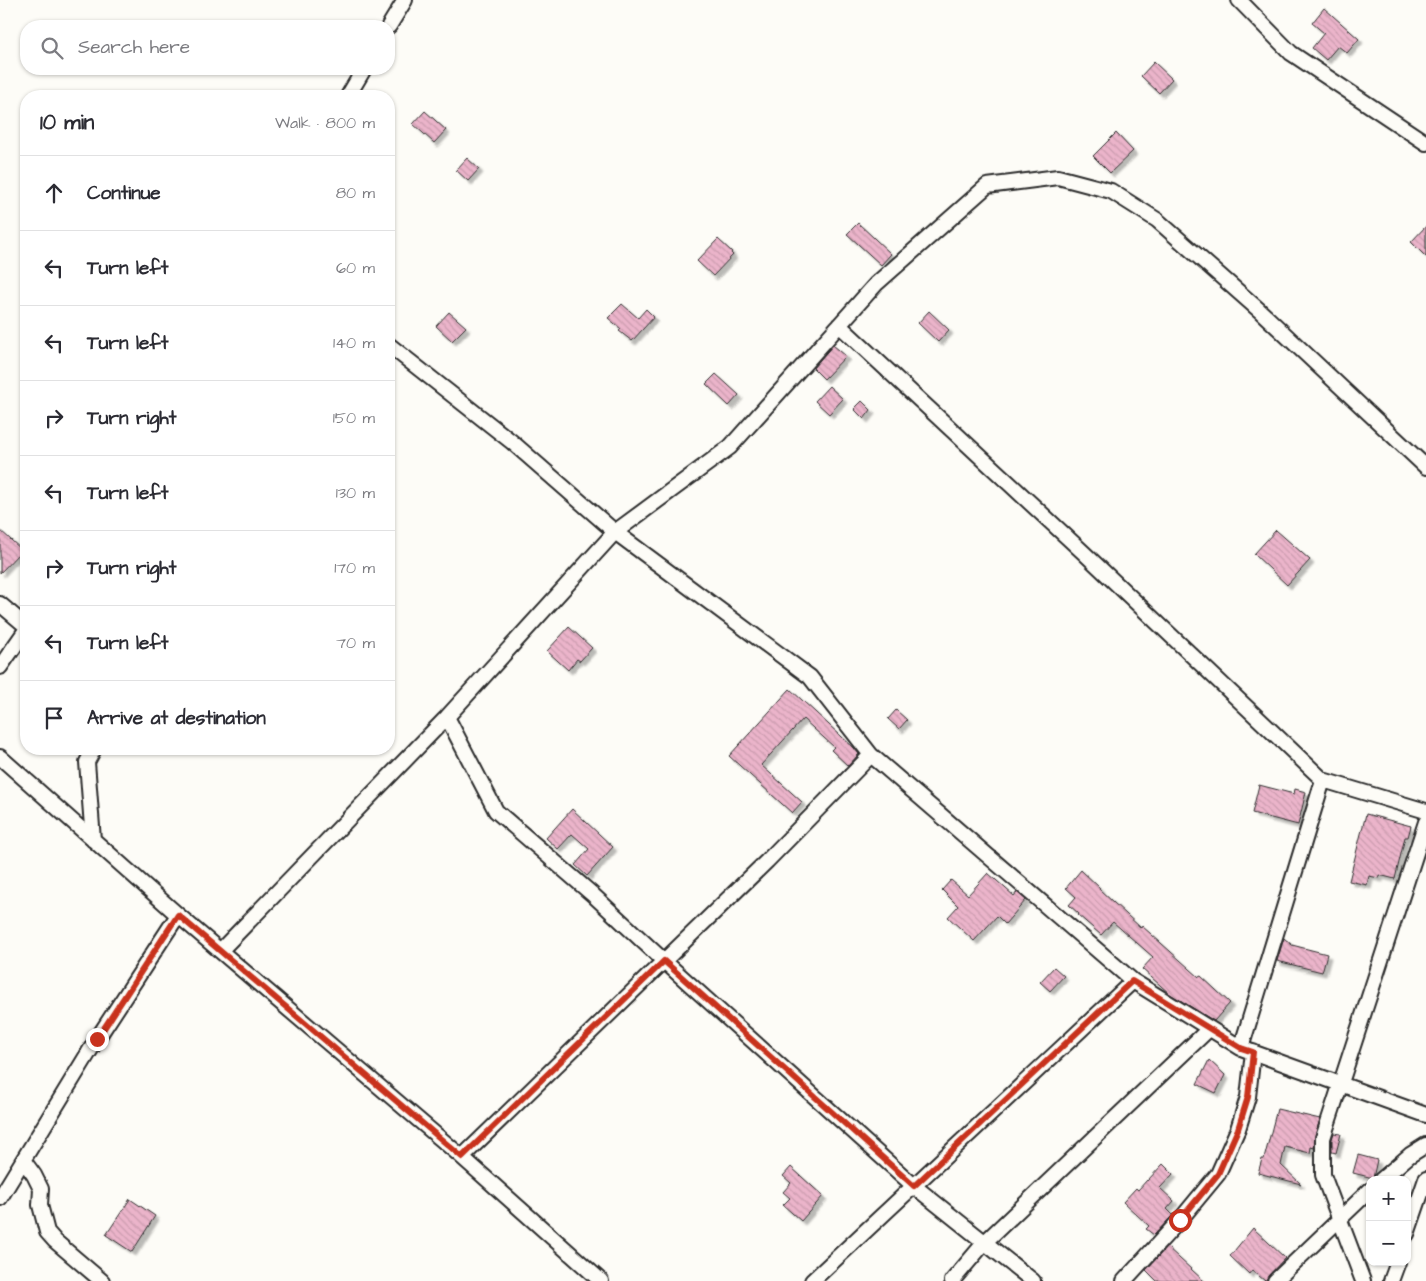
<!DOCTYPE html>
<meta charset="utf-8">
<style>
:root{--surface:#fff;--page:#f2f2f3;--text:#2b2b33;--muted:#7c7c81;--line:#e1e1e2}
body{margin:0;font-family:"Architects Daughter",sans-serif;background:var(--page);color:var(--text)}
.controls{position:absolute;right:15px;bottom:15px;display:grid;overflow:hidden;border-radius:10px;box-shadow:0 1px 4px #0004}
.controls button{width:45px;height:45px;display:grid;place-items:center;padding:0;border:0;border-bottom:1px solid var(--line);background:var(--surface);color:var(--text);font:25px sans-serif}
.stop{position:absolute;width:15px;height:15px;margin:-11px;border:4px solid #c8321e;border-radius:50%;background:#fff}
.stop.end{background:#c8321e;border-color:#fff;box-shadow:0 1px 5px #0008}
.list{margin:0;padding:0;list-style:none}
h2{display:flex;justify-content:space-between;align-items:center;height:65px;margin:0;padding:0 20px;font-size:21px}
h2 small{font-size:16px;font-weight:400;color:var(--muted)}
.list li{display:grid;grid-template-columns:32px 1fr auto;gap:15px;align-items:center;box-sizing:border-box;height:75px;padding:0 20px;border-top:1px solid var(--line)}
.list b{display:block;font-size:19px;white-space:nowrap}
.list em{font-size:16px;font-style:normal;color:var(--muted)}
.icon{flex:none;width:28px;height:28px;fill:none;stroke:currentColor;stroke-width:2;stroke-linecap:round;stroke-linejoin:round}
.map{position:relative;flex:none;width:1426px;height:1281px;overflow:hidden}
.search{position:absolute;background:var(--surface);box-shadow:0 1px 4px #0004;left:20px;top:20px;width:375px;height:55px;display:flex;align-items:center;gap:12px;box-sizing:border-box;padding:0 18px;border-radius:20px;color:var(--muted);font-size:19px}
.panel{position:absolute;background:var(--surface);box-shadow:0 1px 4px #0004;left:20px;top:90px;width:375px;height:665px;border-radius:20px}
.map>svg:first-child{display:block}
</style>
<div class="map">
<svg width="1426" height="1281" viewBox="0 0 1426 1281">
<defs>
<pattern id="building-back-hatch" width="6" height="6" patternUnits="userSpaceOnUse" patternTransform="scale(1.25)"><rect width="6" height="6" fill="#ebb4ca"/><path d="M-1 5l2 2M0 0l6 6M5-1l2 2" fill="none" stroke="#ca9bae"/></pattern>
<filter id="shadow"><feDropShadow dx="4" dy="4" stdDeviation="1" flood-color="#0004"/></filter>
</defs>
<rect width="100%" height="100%" fill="#fdfcf7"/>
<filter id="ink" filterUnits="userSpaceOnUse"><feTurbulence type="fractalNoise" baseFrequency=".02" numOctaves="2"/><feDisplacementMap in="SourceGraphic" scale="10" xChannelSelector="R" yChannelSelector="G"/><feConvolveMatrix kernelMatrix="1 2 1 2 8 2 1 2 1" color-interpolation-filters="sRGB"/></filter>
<g filter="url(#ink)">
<path fill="url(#building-back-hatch)" stroke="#2b2b2b" filter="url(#shadow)" d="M1324 8 1359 39 1347 53 1338 46 1326 60 1312 48 1324 33 1312 23Z
M1154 62 1172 79 1159 93 1141 76Z
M425 111 446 130 434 143 413 124Z
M1116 133 1133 151 1110 173 1093 156Z
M467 158 479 169 468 181 456 170Z
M858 223 891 254 881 265 847 234Z
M1426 226V257L1411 242Z
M718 239 732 252 731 253 733 255 713 276 697 261Z
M622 304 638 318 646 309 654 317 632 341 619 331 621 329 608 318Z
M929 311 949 330 938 342 918 323Z
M449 312 466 327 452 341 436 326Z
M833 345 846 356 824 379 813 368Z
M716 374 739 395 729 406 706 384Z
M829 386 843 399 829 414 815 401Z
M862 401 871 410 864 419 854 409Z
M0 530 22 550 0 573Z
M1276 530 1310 560 1287 585 1254 554Z
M569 627 592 648 580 661 577 659 568 670 547 651Z
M790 689 854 748 859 754 848 766 831 750 834 747 803 719 761 765 802 802 792 813 729 756Z
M896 710 907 720 899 729 888 719Z
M1259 785 1294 794 1295 789 1306 792 1298 825 1252 813Z
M572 809 613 847 587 876 575 865 589 849 572 834 558 849 546 838Z
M1366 814 1411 826 1408 837H1405L1395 879 1379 875V878L1369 876 1367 885 1349 881Z
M1081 870 1100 888 1099 889 1141 928 1142 926 1199 977 1201 976 1230 1003 1214 1021 1170 994 1142 969 1153 957 1113 922 1101 935 1078 915 1079 914 1069 905 1076 897 1066 888Z
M988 873 1014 896 1017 892 1026 900 1005 924 997 916 974 941 948 917 958 906 942 890 951 880 968 895Z
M1284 938 1292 945 1327 954 1322 972 1277 961Z
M1054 967 1064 976 1050 991 1040 982Z
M1209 1060 1225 1075 1216 1093 1197 1084Z
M1277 1109 1320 1119 1315 1136 1314 1148 1311 1147 1310 1153 1285 1147 1281 1165 1301 1184 1258 1173 1262 1159H1264Z
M1334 1133 1341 1134 1336 1153 1332 1152V1139Z
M1358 1155 1377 1160 1373 1178 1353 1173Z
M1163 1164 1173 1174 1160 1188 1174 1201 1167 1209 1173 1215 1154 1235 1146 1229 1149 1226 1123 1202 1136 1188 1138 1190 1147 1180V1181Z
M791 1167 823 1196 801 1221 783 1205 790 1198 783 1192 791 1183 783 1176Z
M130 1199 155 1216 132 1252 106 1235Z
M1253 1228 1285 1258 1269 1275 1265 1281 1252 1270 1249 1274 1230 1256Z
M1167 1247 1204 1281H1157L1146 1270Z"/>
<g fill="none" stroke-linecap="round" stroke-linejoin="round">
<g stroke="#2b2b2b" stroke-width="18">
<path id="minor" d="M1239 0 1291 53 1426 143
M389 26 405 0
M348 96 364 69
M839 325 1084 553 1323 780
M389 345 512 442 615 532 810 677 871 755
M0 604 26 626
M0 667 26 630
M447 717 496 811 592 894 664 961 914 1186 1033 1281
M0 757 178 915 462 1157 601 1281
M93 840 87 762 94 749
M220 951 447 717 615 532 730 447 876 284 987 186 1058 177 1111 191 1157 220 1259 310 1426 467
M1133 981 1241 1048 1426 1115
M1241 1048 1323 780 1426 811
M462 1157 767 861 871 755 1133 981 812 1281
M23 1160 34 1175 41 1189 40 1205 47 1232 55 1241 102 1281
M1381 1180 1410 1155 1426 1145
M0 1198 97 1039 178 915
M1407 1234 1426 1179
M952 1281 985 1242 1209 1029
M1124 1281 1180 1220 1218 1174 1238 1129 1248 1097 1253 1052
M1275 1281 1370 1190
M1363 1281 1323 1175V1138L1426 822
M1391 1281 1398 1262"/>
</g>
<use href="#minor" stroke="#fdfcf7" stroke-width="14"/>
</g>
</g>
<g fill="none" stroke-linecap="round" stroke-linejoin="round" filter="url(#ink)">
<path stroke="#c8321e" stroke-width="6" d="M97 1039 178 915 462 1157 664 961 914 1186 1132 981 1241 1048 1253 1052 1248 1097 1238 1129 1218 1174 1180 1220"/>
</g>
</svg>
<div class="controls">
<button>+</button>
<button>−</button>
</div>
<div class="stop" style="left:1180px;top:1220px"></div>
<div class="stop end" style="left:97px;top:1039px"></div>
<div class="search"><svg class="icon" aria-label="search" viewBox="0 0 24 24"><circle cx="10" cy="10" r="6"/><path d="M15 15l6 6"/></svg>Search here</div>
<section class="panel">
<h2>10 min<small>Walk · 800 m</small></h2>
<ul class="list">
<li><svg class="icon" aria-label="ahead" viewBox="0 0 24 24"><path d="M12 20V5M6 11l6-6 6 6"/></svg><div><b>Continue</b></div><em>80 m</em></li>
<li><svg class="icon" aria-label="left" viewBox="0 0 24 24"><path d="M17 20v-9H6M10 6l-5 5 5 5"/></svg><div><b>Turn left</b></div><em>60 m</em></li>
<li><svg class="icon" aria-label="left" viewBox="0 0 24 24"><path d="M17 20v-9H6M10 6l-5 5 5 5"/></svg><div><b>Turn left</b></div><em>140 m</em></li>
<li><svg class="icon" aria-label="right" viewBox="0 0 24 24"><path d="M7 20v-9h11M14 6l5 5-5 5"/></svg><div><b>Turn right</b></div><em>150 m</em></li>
<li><svg class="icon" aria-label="left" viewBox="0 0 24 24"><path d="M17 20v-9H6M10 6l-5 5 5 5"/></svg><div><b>Turn left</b></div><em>130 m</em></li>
<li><svg class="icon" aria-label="right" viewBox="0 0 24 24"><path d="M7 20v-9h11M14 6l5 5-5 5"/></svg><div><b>Turn right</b></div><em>170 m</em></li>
<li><svg class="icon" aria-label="left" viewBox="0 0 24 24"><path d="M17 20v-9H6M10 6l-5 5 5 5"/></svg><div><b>Turn left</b></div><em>70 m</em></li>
<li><svg class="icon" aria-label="arrive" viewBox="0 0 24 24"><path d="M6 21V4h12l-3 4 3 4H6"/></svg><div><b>Arrive at destination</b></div></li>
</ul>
</section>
</div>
